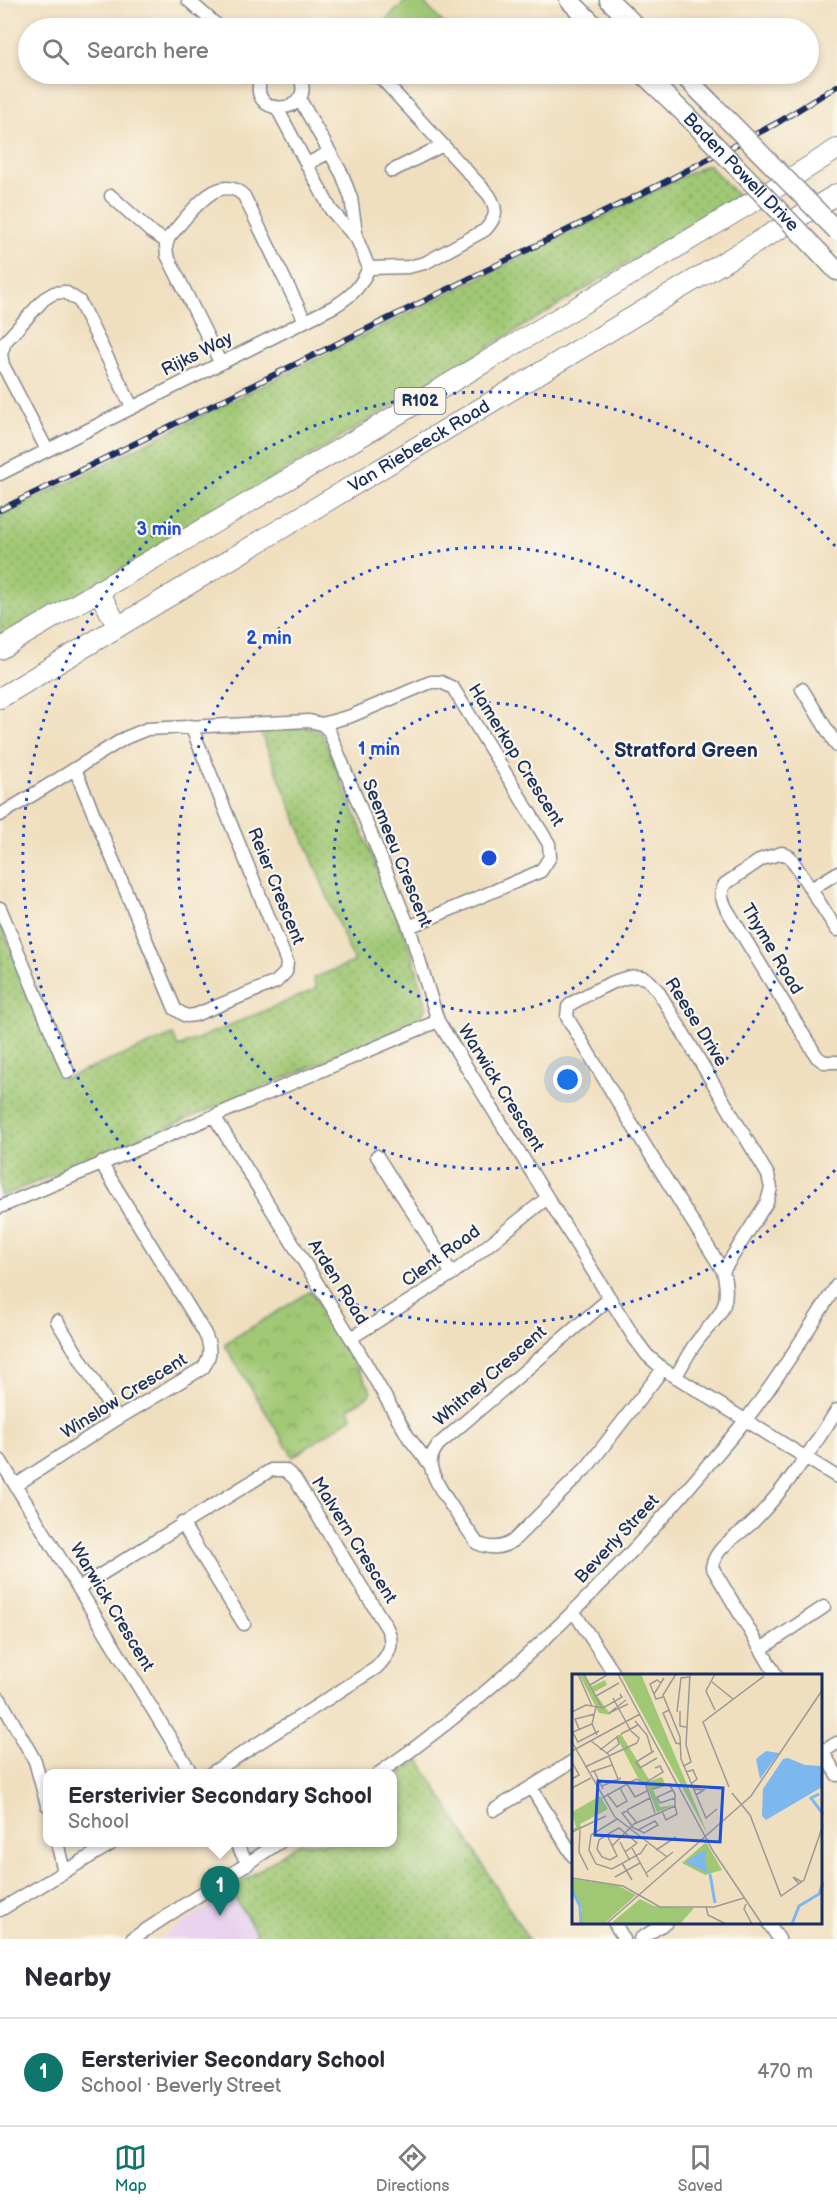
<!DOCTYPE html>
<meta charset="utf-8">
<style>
:root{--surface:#fff;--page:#f2f2f3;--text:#2b2b33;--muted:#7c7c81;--line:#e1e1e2;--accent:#0f766e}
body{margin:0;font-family:"Balsamiq Sans",sans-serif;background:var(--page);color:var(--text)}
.you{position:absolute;left:568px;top:1080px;width:21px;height:21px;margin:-15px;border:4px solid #fff;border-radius:50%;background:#1a73e8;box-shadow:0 0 0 9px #1a73e833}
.badge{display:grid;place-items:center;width:39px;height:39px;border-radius:50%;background:var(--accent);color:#fff;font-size:20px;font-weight:700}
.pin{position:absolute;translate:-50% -50px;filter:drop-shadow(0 2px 3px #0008)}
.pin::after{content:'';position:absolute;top:32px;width:21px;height:18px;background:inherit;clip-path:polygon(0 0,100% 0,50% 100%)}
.popup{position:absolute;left:43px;top:1769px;width:354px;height:78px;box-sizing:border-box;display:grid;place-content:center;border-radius:12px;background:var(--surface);filter:drop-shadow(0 2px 4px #0005);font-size:20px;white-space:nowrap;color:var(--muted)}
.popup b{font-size:22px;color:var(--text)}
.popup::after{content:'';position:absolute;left:50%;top:100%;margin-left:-12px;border:12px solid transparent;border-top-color:var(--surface)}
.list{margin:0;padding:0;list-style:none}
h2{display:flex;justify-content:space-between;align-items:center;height:78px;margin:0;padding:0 24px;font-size:26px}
h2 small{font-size:20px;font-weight:400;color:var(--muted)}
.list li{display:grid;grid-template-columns:39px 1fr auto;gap:18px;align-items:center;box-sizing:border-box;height:108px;padding:0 24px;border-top:2px solid var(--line)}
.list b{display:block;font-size:22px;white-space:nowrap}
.list p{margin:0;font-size:20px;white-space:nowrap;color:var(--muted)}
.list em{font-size:20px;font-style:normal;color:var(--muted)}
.icon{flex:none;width:33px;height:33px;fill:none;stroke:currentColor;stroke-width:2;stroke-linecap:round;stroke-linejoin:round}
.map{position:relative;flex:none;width:837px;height:1939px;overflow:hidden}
.search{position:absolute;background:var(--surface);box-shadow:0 3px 9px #0003;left:18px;right:18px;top:18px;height:66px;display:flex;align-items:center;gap:15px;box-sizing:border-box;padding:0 21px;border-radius:33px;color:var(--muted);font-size:22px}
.sheet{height:186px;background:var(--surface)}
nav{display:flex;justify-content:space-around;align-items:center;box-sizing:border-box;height:84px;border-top:2px solid var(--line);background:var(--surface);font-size:16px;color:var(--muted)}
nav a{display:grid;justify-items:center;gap:3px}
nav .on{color:var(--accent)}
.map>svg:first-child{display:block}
</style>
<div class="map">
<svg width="837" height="1939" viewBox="0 0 837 1939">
<defs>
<pattern id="grass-dots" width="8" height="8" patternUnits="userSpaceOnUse" patternTransform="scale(1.5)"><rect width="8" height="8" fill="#a0c874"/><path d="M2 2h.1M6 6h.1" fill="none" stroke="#82a362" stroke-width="1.8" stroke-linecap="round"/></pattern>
<pattern id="park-crowns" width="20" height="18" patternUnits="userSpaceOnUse" patternTransform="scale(1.5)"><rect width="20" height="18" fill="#a0c874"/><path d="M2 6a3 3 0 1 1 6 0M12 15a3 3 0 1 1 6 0" fill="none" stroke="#82a362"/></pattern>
</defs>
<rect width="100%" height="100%" fill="#fbf7ec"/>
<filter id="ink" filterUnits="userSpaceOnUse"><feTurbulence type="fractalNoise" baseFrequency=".0167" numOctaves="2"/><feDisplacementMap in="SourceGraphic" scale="12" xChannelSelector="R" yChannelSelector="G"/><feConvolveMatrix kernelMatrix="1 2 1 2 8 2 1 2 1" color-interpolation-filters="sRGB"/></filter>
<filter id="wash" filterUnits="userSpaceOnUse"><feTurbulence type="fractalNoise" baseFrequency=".008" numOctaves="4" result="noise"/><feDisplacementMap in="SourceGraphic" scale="24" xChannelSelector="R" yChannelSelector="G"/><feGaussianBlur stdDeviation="1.35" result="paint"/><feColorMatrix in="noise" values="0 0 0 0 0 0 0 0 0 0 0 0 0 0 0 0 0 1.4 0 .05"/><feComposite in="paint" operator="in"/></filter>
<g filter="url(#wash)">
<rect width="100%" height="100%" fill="#f0dfbf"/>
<path fill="#e8d2ef" d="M232 1893 260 1939H158Z"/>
<path fill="url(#grass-dots)" stroke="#5e7c69" stroke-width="1.5" d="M708 164 738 196 0 644V516Z
M311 727 321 733 324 738 412 953 426 1005 421 1018 414 1024 0 1197V922L64 1079 173 1035 178 1047 316 989 313 978 354 962 259 728Z
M419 1760 528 1939H260L230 1890 299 1843 392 1842 393 1778Z"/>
<path fill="url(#park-crowns)" stroke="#5e7c69" stroke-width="1.5" d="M311 1291 370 1388 371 1393 367 1397 349 1408 352 1417 293 1457 224 1344Z"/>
<path fill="#a0c874" stroke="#5e7c69" stroke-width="1.5" d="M407 0H421L448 28H377Z"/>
</g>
<g filter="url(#ink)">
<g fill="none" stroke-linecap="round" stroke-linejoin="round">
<g stroke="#86878e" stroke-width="15">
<path id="minor" d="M188 0 220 28
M263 74C240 120 322 117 298 74
M366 74 381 78 489 195C498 210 497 217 485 230L425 263 408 267 369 268
M299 98 342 174 351 198 357 239 369 268
M277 108 331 210 356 238
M307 164 330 152
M392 171 443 145
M111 196 150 231 167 242
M220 362 167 255 166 246 169 237C187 218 217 169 244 196L305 321
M47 450 3 365 1 354 5 342 44 299 54 293 65 292 79 301 132 407
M0 474 335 306C354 294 360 287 369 268
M802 689 837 746
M322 724 351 716 431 682H441L453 688 549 844 550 857 541 871 409 927
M75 769 175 1009 186 1016 195 1015 276 982 286 972 287 962 191 726
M0 815 125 738 147 729 309 721 322 724 329 731 409 927 438 1021 635 1339 647 1355 663 1369 837 1477
M811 889 837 873
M0 908 68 1072
M837 930 790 857 782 853 762 859 725 884C719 893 722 899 726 908L817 1057 824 1062H837
M214 1116 351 1338 409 1438 431 1466
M377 1156 452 1274
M0 1207 438 1021
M610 1298 438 1445C434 1451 429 1458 431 1466 433 1484 465 1525 477 1543 490 1549 500 1549 513 1541L588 1466 663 1369
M57 1321 117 1419
M351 1338 452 1274 547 1198
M676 1376C682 1366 688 1354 695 1344 716 1315 733 1312 723 1271L621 1107 567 1017 568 1007 572 1003C589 994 632 967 648 980 652 983 655 988 658 991L768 1175 771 1188 767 1202 723 1271
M0 1460 192 1774
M16 1485 117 1419 203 1368C212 1355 211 1346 204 1332L101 1163
M182 1523 244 1624
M79 1588 271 1470H285L295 1479 387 1628C395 1645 389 1655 376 1668L210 1774
M574 1612 615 1675
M761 1649 824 1607
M776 1675 712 1567C716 1545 739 1536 754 1521 786 1488 812 1449 837 1410
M0 1699 35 1761 47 1805
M820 1748 837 1775
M822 1752 837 1743
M378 1774C500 1690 607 1585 702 1472 719 1451 738 1431 754 1409 784 1370 810 1326 837 1285
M531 1787 573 1856
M494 1810 573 1761
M57 1842 64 1872
M235 1842 248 1864
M0 1910 111 1844
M614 1922 624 1939
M768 1922 779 1939
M132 1939 280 1842
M640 1939 667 1922"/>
</g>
<g stroke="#86878e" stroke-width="21">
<path id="secondary" d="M569 0 597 28
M609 0 638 28
M643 74 687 116
M682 74 716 108
M820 253 837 271"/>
</g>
<g stroke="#86878e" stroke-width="22">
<g id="primary">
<path d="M98 590 118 627"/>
<path d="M0 649 370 431 769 192 837 149"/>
<path id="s1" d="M0 698 837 194"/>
</g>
</g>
<use href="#minor" stroke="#fff" stroke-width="12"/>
<use href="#secondary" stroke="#fff" stroke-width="18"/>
<use href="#primary" stroke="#fff" stroke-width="20"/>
<g stroke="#1b2f5e" stroke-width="6">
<path id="rail" d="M0 510 665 182 777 123 837 86"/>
</g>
<use href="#rail" stroke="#fbf7ec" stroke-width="4" stroke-dasharray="11" stroke-linecap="butt"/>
<g stroke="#86878e" stroke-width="21" stroke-linecap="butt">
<g id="secondary-bridge">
<path d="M716 108 837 231"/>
<path id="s2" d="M687 116 820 253"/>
</g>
</g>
<use href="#secondary-bridge" stroke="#fff" stroke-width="18"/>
</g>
</g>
<g fill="none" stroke="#1d4ed8" stroke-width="3" stroke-dasharray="3 6">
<circle cx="489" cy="858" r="155"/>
<circle cx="489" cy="858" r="311"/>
<path d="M835 1170A466 466 0 1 1 835 546"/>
</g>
<g text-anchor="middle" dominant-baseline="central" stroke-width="4.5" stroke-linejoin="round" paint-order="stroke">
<rect fill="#fbf7ec" stroke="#5e6b89" stroke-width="1.5" x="394.5" y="388" width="51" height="26" rx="4.5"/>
<g font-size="16" font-weight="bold" fill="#1b2f5e">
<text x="420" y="401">R102</text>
</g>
<g font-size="18" fill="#1b2f5e" stroke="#fbf7ec">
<text stroke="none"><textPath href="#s2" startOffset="78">Baden Powell Drive</textPath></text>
<text transform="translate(197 354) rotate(-27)">Rijks Way</text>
<text stroke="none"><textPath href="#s1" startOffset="489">Van Riebeeck Road</textPath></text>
<text transform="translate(516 755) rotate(58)">Hamerkop Crescent</text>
<text transform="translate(397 853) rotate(68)">Seemeeu Crescent</text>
<text transform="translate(276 886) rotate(68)">Reier Crescent</text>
<text transform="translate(772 949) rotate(59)">Thyme Road</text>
<text transform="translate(696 1022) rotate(58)">Reese Drive</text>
<text transform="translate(501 1088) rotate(58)">Warwick Crescent</text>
<text transform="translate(441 1256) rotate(-36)">Clent Road</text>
<text transform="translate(338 1282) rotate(58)">Arden Road</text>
<text transform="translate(490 1376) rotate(-41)">Whitney Crescent</text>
<text transform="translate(124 1396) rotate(-32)">Winslow Crescent</text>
<text transform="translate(617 1539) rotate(-47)">Beverly Street</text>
<text transform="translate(354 1540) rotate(58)">Malvern Crescent</text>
<text transform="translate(112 1607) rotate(59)">Warwick Crescent</text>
</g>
<g font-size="20" font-weight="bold" fill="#1b2f5e" stroke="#fbf7ec">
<text x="686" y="751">Stratford Green</text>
</g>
</g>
<g transform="translate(572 1674)">
<rect width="250" height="250" fill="#f0dfbf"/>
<path d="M7 0H12L19 13 33 6 35 11 22 18 39 41 27 39ZM49 0H69L136 161ZM49 60 78 107 90 103 93 110 81 115 88 133 103 131 85 138 74 110 67 106 44 62ZM28 122 36 135 8 150 10 155 0 156 4 153 0 138ZM134 168 150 196 133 201 110 189ZM0 205 45 211 64 221 32 250H10V234L0 214ZM68 225 82 232 122 234 108 250H38Z" fill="#a0c874"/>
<path d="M194 77 207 79 188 105 184 85ZM216 84 233 91 250 92V113L194 146 190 142 191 115 211 85ZM134 175 133 191 138 200 113 188Z" fill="#7cb7ee"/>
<path fill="none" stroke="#7cb7ee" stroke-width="3" d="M247 120 239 124 251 140M138 200 143 229M0 216 8 232 9 250M220 250 227 232 247 220 251 209"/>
<path fill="none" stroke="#9b9998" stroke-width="1.5" d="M6 0 20 32M12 0 30 34M46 0 141 177 190 250M104 0 91 21 108 63 109 85 134 144 145 135M143 0 134 17 143 36M140 8 161 25M18 11 35 1M82 20 78 10 85 6 89 9M24 22 47 9M91 23 84 25 82 20 92 4M41 24 59 57 67 64 65 69M54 26 37 39 56 30M24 33 20 50 25 61M97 36 91 39 104 69 108 70M108 37V52L114 53M0 38 14 31 31 34 50 23 48 20M105 38 109 4 117 3M63 47 75 61 80 78M7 55 3 45 23 40M0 57 6 68 27 57M1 58 20 50M49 60 66 51M19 67 36 80 46 105M0 68 43 143 95 183M28 76 45 63 47 70 35 79M0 77 68 40M82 77 64 88 68 94 85 84M0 88 7 101 0 105M112 92 119 88 114 71 118 0M13 93 65 69M22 97 31 115M19 98 40 91M114 98 121 96 125 105 119 110M73 109 91 98 88 92 83 94M55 110 63 123 75 117M30 112 49 104M157 113 131 48 192 2M0 114 19 104M122 115 132 116 124 121M101 116 85 123 88 129 103 124M160 119 178 141 209 222 232 206 251 151M35 120 45 133 55 127 48 114M30 124 64 105 73 109 83 139M55 136 78 124M90 137 94 146 105 140 103 132M45 145 19 161 17 176 24 190 40 195 69 179 75 170M60 152 50 139 55 137 65 149M60 153 72 159 86 151 83 147 66 156M8 156 7 178 16 196M0 158 34 142M35 161 45 182 38 186 30 183 25 175 27 166 28 165 35 161 38 159 47 154 65 169 53 178M48 168 57 185M40 172 62 150 103 132V120L97 110 81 115M60 174 76 203M84 176 104 163M50 189 60 206M74 199 101 178M43 203 68 189M0 204 51 212 88 233H142L172 224M227 210 221 203 230 208M174 230 172 235 180 250M134 232 136 241 154 250M34 250 179 122 251 15"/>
<path fill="#1d4ed8" fill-opacity="0.15" stroke="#1d4ed8" stroke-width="3" d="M26 107 151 114 148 168 23 161Z"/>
<rect width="250" height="250" fill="none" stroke="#1b2f5e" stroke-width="3"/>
</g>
<circle cx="489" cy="858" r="9" fill="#1d4ed8" stroke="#fbf7ec" stroke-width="3"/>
<g font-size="18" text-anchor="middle" font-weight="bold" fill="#1d4ed8" stroke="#fbf7ec" stroke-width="4.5" stroke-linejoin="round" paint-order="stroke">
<text x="159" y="535">3 min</text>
<text x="269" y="644">2 min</text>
<text x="379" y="755">1 min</text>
</g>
</svg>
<div class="you"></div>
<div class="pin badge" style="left:220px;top:1916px">1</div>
<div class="popup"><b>Eersterivier Secondary School</b>School</div>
<div class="search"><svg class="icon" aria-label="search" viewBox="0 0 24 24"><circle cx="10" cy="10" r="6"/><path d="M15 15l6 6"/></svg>Search here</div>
</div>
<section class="sheet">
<h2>Nearby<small></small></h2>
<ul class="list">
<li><span class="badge">1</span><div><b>Eersterivier Secondary School</b><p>School · Beverly Street</p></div><em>470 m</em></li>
</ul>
</section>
<nav>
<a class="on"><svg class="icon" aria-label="map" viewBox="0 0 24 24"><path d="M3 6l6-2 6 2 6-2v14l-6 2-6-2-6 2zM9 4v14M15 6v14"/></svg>Map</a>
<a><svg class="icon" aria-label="directions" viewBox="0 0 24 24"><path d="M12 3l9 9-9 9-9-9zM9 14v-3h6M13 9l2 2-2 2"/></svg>Directions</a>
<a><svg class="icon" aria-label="saved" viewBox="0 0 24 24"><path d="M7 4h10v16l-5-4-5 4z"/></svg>Saved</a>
</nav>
